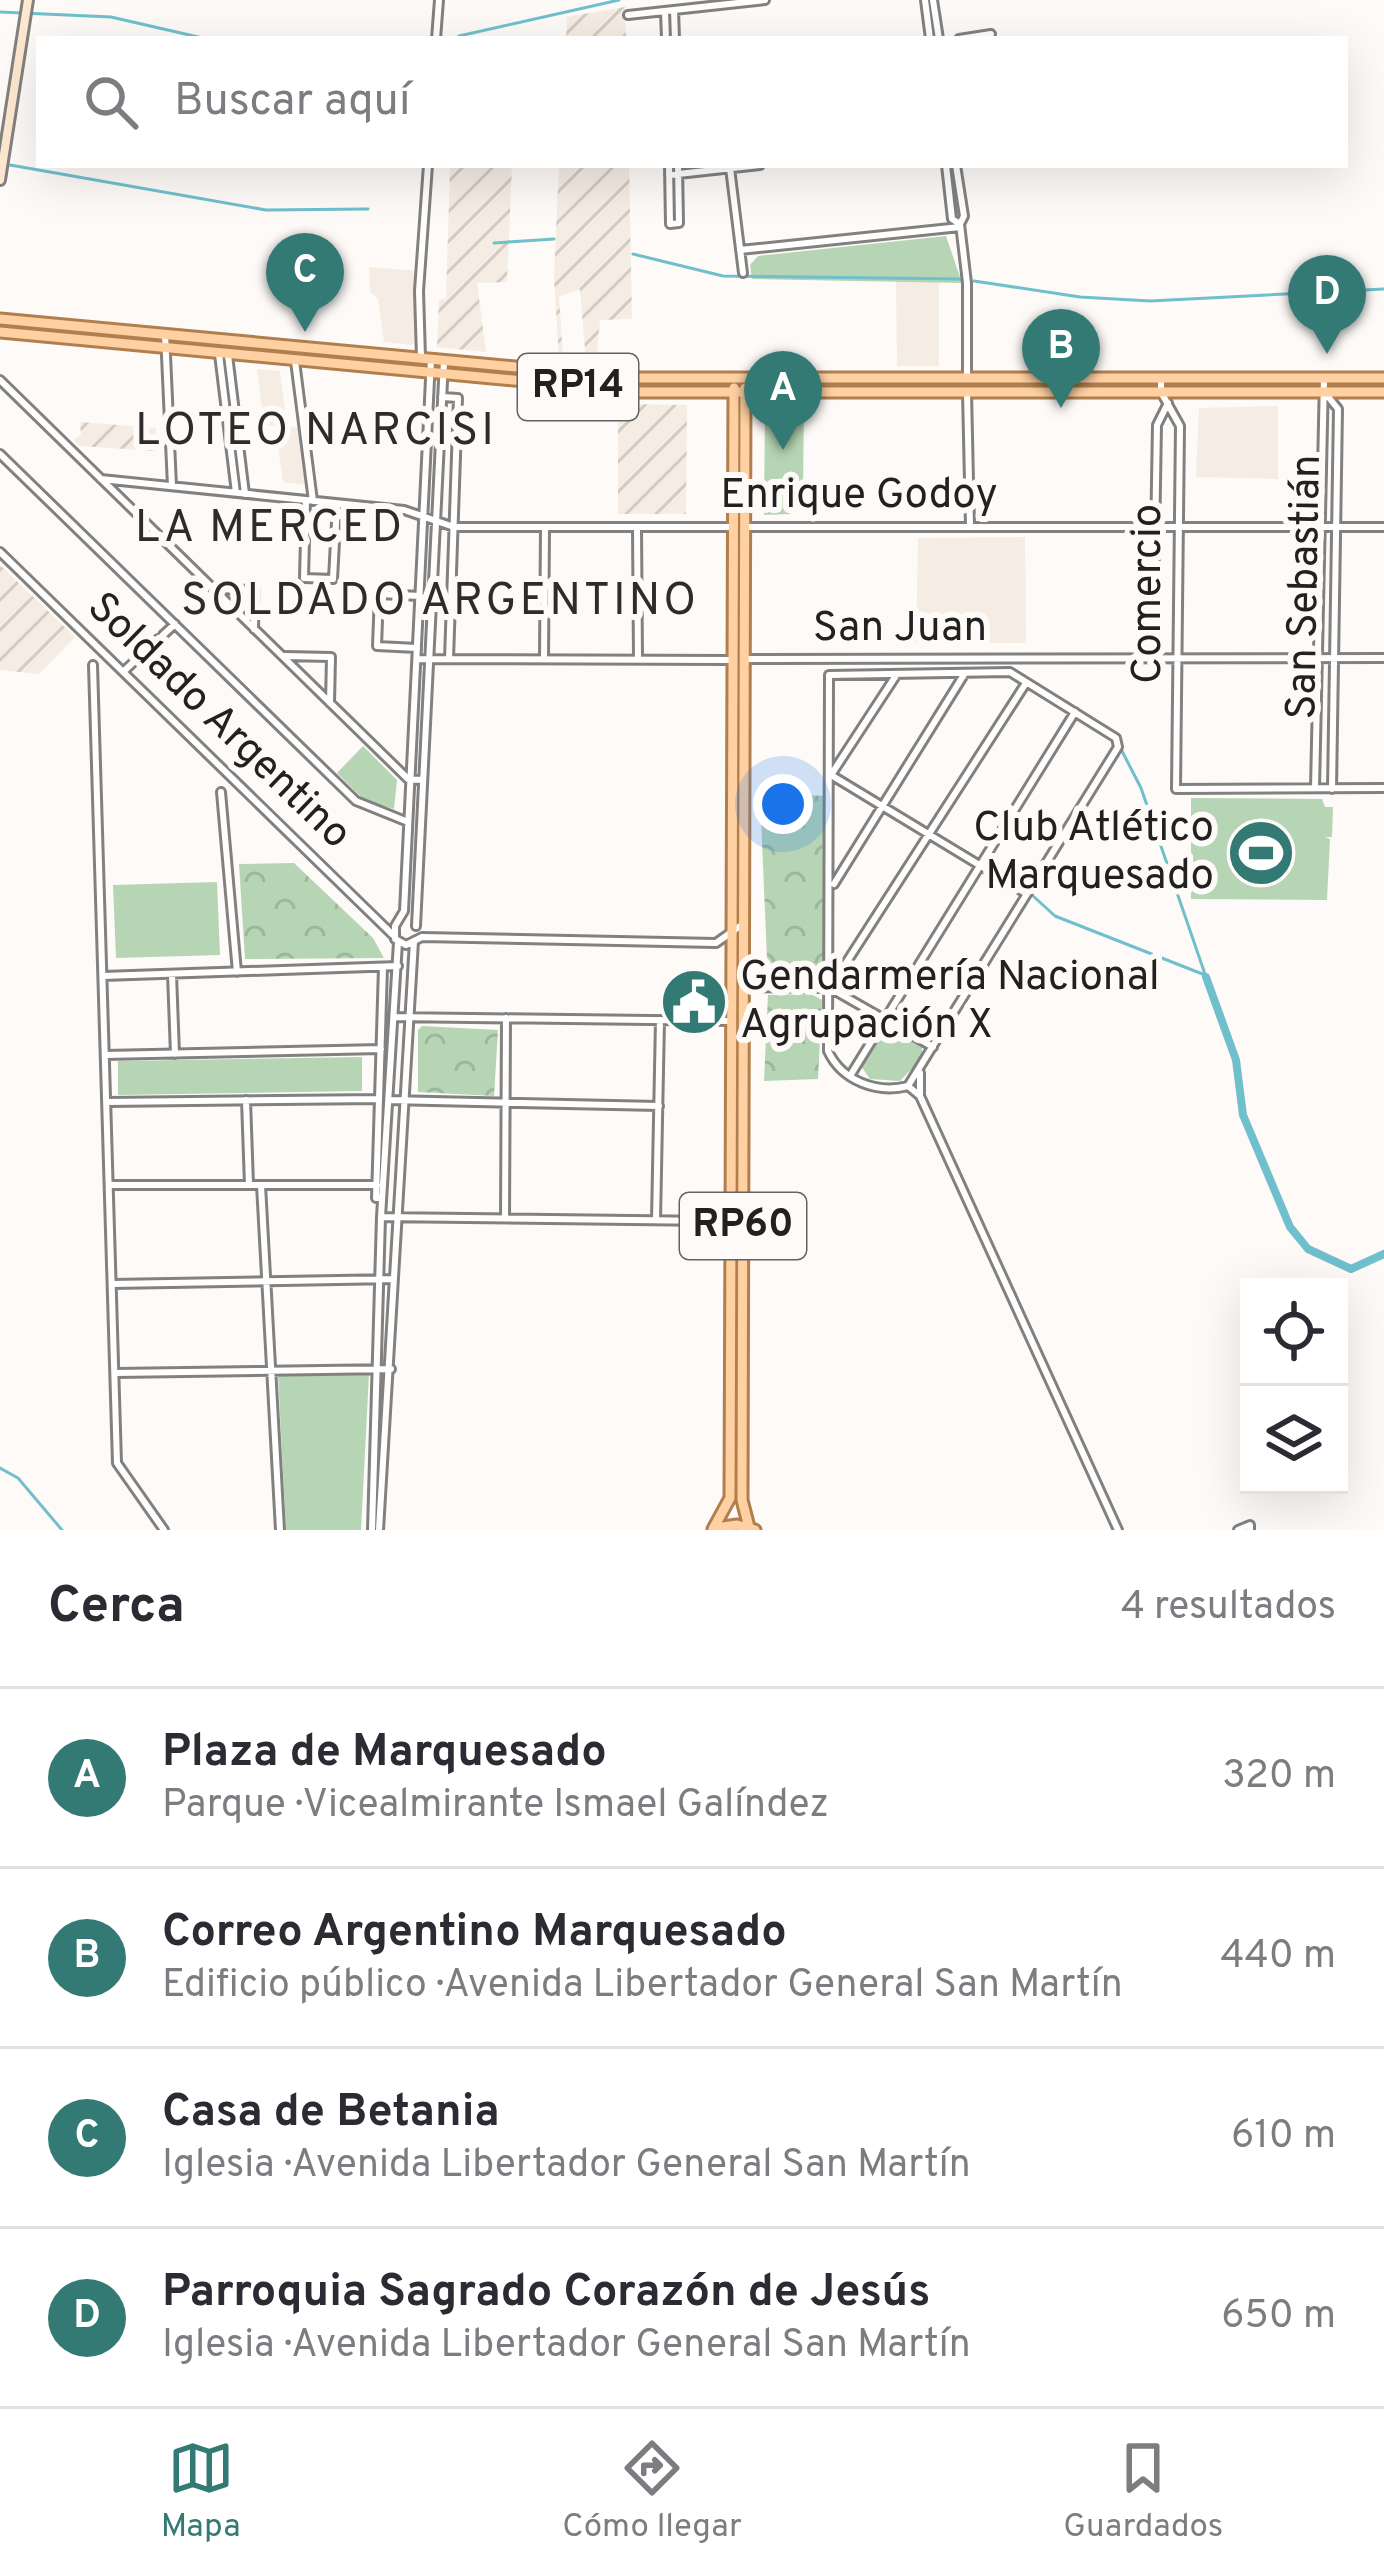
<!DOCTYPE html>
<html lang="es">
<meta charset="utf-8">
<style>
:root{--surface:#fff;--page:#f7f7f7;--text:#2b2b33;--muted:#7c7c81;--line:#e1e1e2;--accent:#337a74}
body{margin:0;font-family:Overpass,sans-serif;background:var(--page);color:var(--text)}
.controls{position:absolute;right:36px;bottom:36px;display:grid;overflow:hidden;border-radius:0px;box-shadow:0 12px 48px #0002}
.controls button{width:108px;height:108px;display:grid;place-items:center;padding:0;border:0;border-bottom:3px solid var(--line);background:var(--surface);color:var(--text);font:60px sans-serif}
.you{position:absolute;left:783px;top:804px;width:42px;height:42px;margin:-30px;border:9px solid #fff;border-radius:50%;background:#1a73e8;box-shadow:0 0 0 18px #1a73e833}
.badge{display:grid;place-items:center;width:78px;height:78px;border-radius:50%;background:var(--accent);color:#fff;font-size:39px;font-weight:700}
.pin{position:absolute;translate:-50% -99px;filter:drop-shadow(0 3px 6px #0008)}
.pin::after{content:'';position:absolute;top:63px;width:42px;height:36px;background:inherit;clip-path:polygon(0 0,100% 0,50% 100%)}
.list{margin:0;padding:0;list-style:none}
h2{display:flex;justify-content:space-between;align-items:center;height:156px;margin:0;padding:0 48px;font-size:51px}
h2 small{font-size:39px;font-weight:400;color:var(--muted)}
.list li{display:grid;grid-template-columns:78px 1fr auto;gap:36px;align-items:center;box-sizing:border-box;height:180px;padding:0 48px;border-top:3px solid var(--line)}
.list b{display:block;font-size:45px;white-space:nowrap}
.list p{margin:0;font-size:39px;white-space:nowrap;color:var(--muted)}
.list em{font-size:39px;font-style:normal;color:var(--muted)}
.icon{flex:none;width:66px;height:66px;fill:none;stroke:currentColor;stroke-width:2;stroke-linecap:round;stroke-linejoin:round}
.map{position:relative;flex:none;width:1384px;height:1530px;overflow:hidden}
.search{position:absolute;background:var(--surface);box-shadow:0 12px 48px #0002;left:36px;right:36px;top:36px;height:132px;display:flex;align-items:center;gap:30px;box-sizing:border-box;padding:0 42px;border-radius:0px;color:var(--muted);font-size:45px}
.sheet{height:876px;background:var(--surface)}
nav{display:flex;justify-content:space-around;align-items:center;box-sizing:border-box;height:168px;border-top:3px solid var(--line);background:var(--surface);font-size:33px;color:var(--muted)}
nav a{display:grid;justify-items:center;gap:6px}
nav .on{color:var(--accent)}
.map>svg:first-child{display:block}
</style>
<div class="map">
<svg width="1384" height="1530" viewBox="0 0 1384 1530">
<defs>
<pattern id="industrial-furrows" width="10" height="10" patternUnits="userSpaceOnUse" patternTransform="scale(3)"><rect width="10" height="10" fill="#f5ece4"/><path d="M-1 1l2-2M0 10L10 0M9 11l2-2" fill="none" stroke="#d2cac3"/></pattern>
<pattern id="forest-crowns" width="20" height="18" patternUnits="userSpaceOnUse" patternTransform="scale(3)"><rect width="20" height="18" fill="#b6d5b4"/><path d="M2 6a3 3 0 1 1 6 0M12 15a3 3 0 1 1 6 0" fill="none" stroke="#9cb79a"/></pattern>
</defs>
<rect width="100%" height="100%" fill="#fdfaf8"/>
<path fill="#f5ece4" d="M369 267 418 271 416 341 411 345 384 342 378 299 370 292Z
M896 280 939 281V366H897Z
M257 369 280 371 287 426 298 428 306 485 283 482 275 426 264 424Z
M1278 406V479L1196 477 1199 408Z
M1025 537 1026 643H916L918 538Z"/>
<path fill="url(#industrial-furrows)" d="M625 7 626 39H566L567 17Z
M450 165H512L507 282 477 283 486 352 437 347 439 300 446 299Z
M559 165H629L632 319 600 320 596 362 586 361 580 289 559 297 563 359H559L554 278Z
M618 404 687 405 686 514H618Z
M80 422 156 428V451L80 446 73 440 81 435Z
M0 565 75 637 39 674 0 670Z"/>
<path fill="#b6d5b4" d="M946 236 962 283 752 279 750 265 758 256Z
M804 404 803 487H790V514L764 515 765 409Z
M363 746 397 780 394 809 365 801 337 773Z
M1191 798 1322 799 1325 807H1333L1332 837H1325L1330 839 1327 900 1191 899Z
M217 882 220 955 116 958 113 885Z
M892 1029 922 1047V1058L900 1081 870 1079 861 1066 885 1030Z
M362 1057V1091L118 1095V1061Z
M278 1374H369L361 1530H286Z"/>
<path fill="url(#forest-crowns)" d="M760 794 826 796V970H812V982L768 983Z
M294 863 373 938 384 958 245 959 239 864Z
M811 994 822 1000 818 1079 764 1081 768 995Z
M422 1026 498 1030 494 1096 418 1092V1030Z"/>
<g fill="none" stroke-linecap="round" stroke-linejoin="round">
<path stroke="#70bfcd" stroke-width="3" d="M0 12 111 17 207 39
M459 36 619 0
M10 165 266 210 368 209
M494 243 554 239
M633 254 723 276 961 279
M974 281 1080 297 1150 301 1384 289
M1122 751 1141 788 1206 977
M1032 895 1055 916 1205 975
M0 1468 18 1478 62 1530"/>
<path stroke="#70bfcd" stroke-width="8" d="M1206 977 1236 1060 1243 1115 1290 1227 1308 1249 1351 1269 1384 1254"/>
<g stroke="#83817f" stroke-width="12">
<path id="street" d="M925 0 930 39
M933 0 939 39
M674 10 675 39
M665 11 666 39
M628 15 765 0
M436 39 439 0
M959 39 991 34
M669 165 670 224 679 223
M678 165 679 223
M946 165 952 219 960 224
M956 165 964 216 960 224 967 283V378
M730 168 743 273
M669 175 760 165
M740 250 960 227
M165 334 172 486
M219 354 236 493
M228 355 245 494
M421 358 419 291 428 165
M431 359 404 911 395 926V939L406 945 422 937 716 943 743 924
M295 361 313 501
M1161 378V392L1180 426 1176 789 1384 788
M0 380 408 779 422 780
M967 392 970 526
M1326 394 1338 409 1332 789
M442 397 458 398 449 659
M0 454 356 801 408 822
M101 479 404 510 454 527H732
M306 500 304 578 333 579 337 504
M637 527 638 659
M746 527H1384
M0 552 393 935
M214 589 255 590 254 629
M163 635 175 624
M417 648 377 646 379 594 420 596
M285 656 331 657 330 703
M1153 658 1157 425 1168 403
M417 659 731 660
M544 659 545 528
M744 659 1384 658
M93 665 117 1463 164 1530
M123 672 158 639
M897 674 831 775 1027 894
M1315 788 1324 378
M221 792 237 972
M834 884 965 673
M416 926 444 361
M172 974 175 1054
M103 976 398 966
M743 987 830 988 933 1047
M830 988 1026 683
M394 1017 731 1021
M105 1055 381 1049
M920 1073V1096L1118 1530
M850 1076 1075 712
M908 1086 1118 747 1116 738 1010 672 829 675 828 1051C842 1081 877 1094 908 1086L920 1096
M246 1100 249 1185
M389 1100 659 1106
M106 1102 379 1099
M110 1185H377
M261 1185 280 1530
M381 1198H376L383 967
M381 1217 714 1221
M505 1218 506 1018
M656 1220 660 1020
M112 1284 394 1279
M115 1373 391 1369
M372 1530 381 1217 398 942
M379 1530 414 941
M1238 1530 1250 1525V1530"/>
</g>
<g stroke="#83817f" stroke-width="14">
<path id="secondary" d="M0 180 28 0"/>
</g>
<g stroke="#b07f4d" stroke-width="15">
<path id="primary" d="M0 319 633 378H1384
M0 332 641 392H1384
M745 388 742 1500 749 1527
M716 1528 737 1525 755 1530
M713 1529 730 1498 734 388"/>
</g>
<use href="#street" stroke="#fff" stroke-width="6"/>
<use href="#secondary" stroke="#fee8d0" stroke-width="8"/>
<use href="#primary" stroke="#fed0a2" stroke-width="9"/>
</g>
<defs>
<g id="stadium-disc" transform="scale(3.45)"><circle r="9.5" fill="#337a74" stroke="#fdfaf8"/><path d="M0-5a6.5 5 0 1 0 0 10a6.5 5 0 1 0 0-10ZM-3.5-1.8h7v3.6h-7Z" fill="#fff"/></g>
<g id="civic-disc" transform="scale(3.45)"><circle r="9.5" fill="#337a74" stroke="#fdfaf8"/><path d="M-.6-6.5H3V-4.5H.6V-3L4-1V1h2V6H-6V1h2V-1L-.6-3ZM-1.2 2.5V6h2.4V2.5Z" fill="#fff"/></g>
</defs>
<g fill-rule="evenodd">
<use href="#stadium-disc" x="1261" y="853"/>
<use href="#civic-disc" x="694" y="1002"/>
</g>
<g text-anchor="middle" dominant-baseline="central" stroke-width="12" stroke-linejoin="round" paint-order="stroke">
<g fill="#fdfaf8" stroke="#646262" stroke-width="3">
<rect x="518" y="354" width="120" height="66" rx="9"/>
<rect x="680" y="1193" width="126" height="66" rx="9"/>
</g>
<g font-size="39" font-weight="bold" fill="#222121">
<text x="578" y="387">RP14</text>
<text x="743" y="1226">RP60</text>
</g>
<g font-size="42" fill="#222121" stroke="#fdfaf8">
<text x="859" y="496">Enrique Godoy</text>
<text transform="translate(1306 587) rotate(-89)">San Sebastián</text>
<text transform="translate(1149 594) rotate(-90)">Comercio</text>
<text x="900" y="629">San Juan</text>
<text transform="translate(218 722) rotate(44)">Soldado Argentino</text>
</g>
<g font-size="42" fill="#222121" stroke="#fdfaf8" text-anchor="end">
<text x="1214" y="829">Club Atlético<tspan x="1214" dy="48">Marquesado</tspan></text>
<text x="740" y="978" text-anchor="start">Gendarmería Nacional<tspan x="740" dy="48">Agrupación X</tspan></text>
</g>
<g font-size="45" letter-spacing="3" fill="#2e2c2a" stroke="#fdfaf8">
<text x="316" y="432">LOTEO NARCISI</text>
<text x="270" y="529">LA MERCED</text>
<text x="440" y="602">SOLDADO ARGENTINO</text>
</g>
</g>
</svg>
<div class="controls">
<button><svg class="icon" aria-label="locate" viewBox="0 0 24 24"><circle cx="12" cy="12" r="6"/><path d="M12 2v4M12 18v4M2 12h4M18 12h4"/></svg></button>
<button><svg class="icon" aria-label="layers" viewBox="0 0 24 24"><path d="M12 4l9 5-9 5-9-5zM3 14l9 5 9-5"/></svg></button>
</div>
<div class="you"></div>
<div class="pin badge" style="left:783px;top:450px">A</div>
<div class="pin badge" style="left:1061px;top:408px">B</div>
<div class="pin badge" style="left:305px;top:332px">C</div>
<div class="pin badge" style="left:1327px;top:354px">D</div>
<div class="search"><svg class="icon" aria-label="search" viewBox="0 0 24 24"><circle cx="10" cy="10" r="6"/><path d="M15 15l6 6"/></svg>Buscar aquí</div>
</div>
<section class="sheet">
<h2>Cerca<small>4 resultados</small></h2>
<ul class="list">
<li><span class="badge">A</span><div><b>Plaza de Marquesado</b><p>Parque · Vicealmirante Ismael Galíndez</p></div><em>320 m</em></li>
<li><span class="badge">B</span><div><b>Correo Argentino Marquesado</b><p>Edificio público · Avenida Libertador General San Martín</p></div><em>440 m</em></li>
<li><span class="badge">C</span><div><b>Casa de Betania</b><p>Iglesia · Avenida Libertador General San Martín</p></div><em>610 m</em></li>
<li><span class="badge">D</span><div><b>Parroquia Sagrado Corazón de Jesús</b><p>Iglesia · Avenida Libertador General San Martín</p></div><em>650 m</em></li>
</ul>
</section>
<nav>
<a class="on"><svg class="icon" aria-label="map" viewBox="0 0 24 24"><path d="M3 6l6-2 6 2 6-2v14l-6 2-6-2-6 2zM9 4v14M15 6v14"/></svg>Mapa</a>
<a><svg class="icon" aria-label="directions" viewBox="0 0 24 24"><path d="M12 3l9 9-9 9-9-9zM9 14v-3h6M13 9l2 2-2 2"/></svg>Cómo llegar</a>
<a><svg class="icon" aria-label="saved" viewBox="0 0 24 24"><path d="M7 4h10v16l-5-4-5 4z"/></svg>Guardados</a>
</nav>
